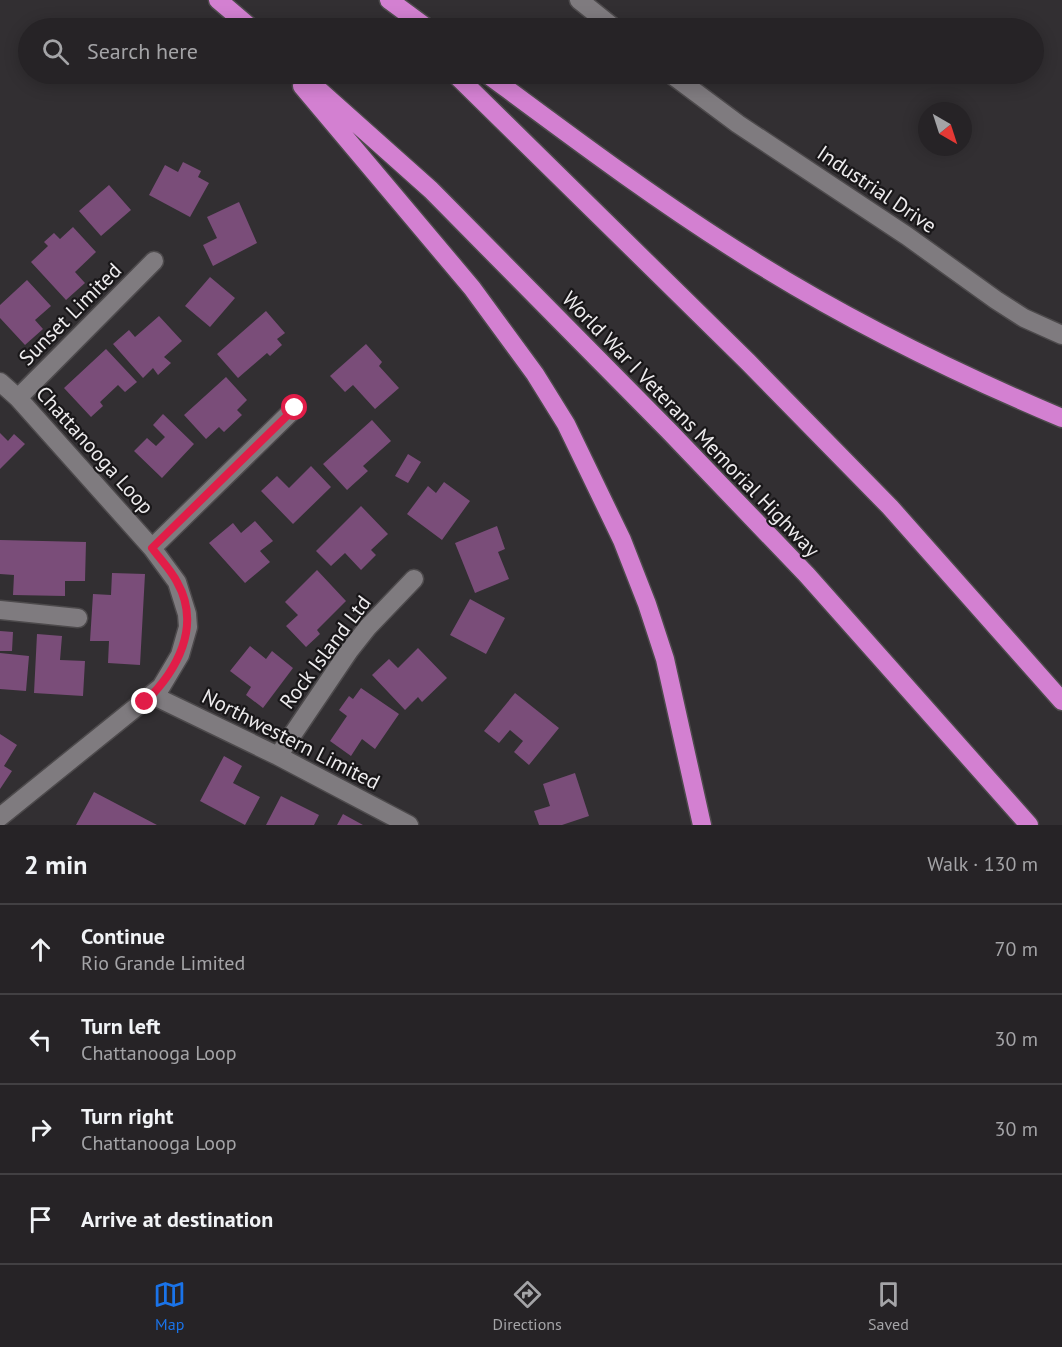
<!DOCTYPE html>
<meta charset="utf-8">
<style>
:root{--surface:#262326;--page:#322f32;--text:#f1f3f6;--muted:#a4a4a7;--line:#424043;--accent:#1a73e8}
body{margin:0;font-family:"PT Sans",sans-serif;background:var(--page);color:var(--text)}
.compass{position:absolute;left:918px;top:102px;width:54px;height:54px;border-radius:50%;background:var(--surface);box-shadow:0 3px 15px #0003;rotate:141deg}
.stop{position:absolute;width:18px;height:18px;margin:-14px;border:4px solid #e11d48;border-radius:50%;background:#fff}
.stop.end{background:#e11d48;border-color:#fff;box-shadow:0 2px 6px #0008}
.list{margin:0;padding:0;list-style:none}
h2{display:flex;justify-content:space-between;align-items:center;height:78px;margin:0;padding:0 24px;font-size:26px}
h2 small{font-size:20px;font-weight:400;color:var(--muted)}
.list li{display:grid;grid-template-columns:39px 1fr auto;gap:18px;align-items:center;box-sizing:border-box;height:90px;padding:0 24px;border-top:2px solid var(--line)}
.list b{display:block;font-size:22px;white-space:nowrap}
.list p{margin:0;font-size:20px;white-space:nowrap;color:var(--muted)}
.list em{font-size:20px;font-style:normal;color:var(--muted)}
.icon{flex:none;width:33px;height:33px;fill:none;stroke:currentColor;stroke-width:2;stroke-linecap:round;stroke-linejoin:round}
.map{position:relative;flex:none;width:1062px;height:825px;overflow:hidden}
.search{position:absolute;background:var(--surface);box-shadow:0 3px 15px #0003;left:18px;right:18px;top:18px;height:66px;display:flex;align-items:center;gap:15px;box-sizing:border-box;padding:0 21px;border-radius:33px;color:var(--muted);font-size:22px}
.sheet{height:438px;background:var(--surface)}
nav{display:flex;justify-content:space-around;align-items:center;box-sizing:border-box;height:84px;border-top:2px solid var(--line);background:var(--surface);font-size:16px;color:var(--muted)}
nav a{display:grid;justify-items:center;gap:3px}
nav .on{color:var(--accent)}
.map>svg:first-child{display:block}
</style>
<div class="map">
<svg width="1062" height="825" viewBox="0 0 1062 825">
<rect width="100%" height="100%" fill="#322f32"/>
<path fill="#7a4d79" d="M183 162 201 171 198 177 209 183 190 217 149 195 165 165 178 172Z
M109 185 131 210 101 236 79 211Z
M239 202 257 243 213 266 203 245 217 238 207 217Z
M73 227 96 252 75 272 85 283 66 300 31 262 48 246 44 242 54 233 60 239Z
M210 277 235 298 210 327 185 306Z
M27 280 51 306 35 320 43 329 25 345 0 318V305Z
M266 311 285 333 277 339 282 345 270 356 267 353 238 378 217 354Z
M159 316 182 341 164 357 171 363 158 375 153 368 143 378 113 344 129 330 135 337Z
M366 344 382 362 379 366 399 388 375 409 353 385 345 392 330 376Z
M106 349 137 382 125 392 118 385 100 402 103 406 91 417 64 388Z
M226 377 247 400 237 410 242 415 224 432 219 427 206 439 184 415Z
M163 414 194 444 162 478 134 451 147 438 156 446 165 437 153 425Z
M372 420 391 441 363 466 368 471 347 490 323 464Z
M0 433 8 441 14 434 25 444 0 469Z
M408 454 421 462 408 483 395 476Z
M311 466 331 487 293 524 261 491 277 476 289 488Z
M444 482 470 501 442 540 407 514 428 486 436 493Z
M361 506 388 534 371 550 376 555 361 570 345 553 331 566 316 551Z
M255 521 273 541 260 551 270 562 245 583 209 543 233 523 241 533Z
M497 526 505 549 498 552 509 579 475 593 455 543Z
M0 540 86 542 85 581H65V596L13 595 14 575 0 574Z
M317 570 346 601 317 630 320 634 306 647 286 626 298 615 285 602Z
M112 573 145 574 140 665 108 663 109 641H90L93 594 111 595Z
M470 599 505 618 486 654 450 635Z
M0 631 13 632 12 651H0Z
M37 634 62 636 60 660 85 661 83 696 34 693Z
M250 646 266 659 272 651 293 668 263 708 246 695 251 687 230 671Z
M418 648 447 678 422 702 418 697 405 710 372 675 389 659 398 668Z
M0 653 29 656 26 691 0 689Z
M361 688 399 714 375 749 362 739 351 756 330 741 347 716 339 710 349 696 353 699Z
M515 693 559 728 529 765 514 752 523 741 510 730 499 743 484 731Z
M0 734 17 745 4 766 12 771 0 789Z
M224 756 242 766 233 783 260 797 245 825 200 801Z
M575 773 589 816 562 825H539L534 811 550 806 543 784Z
M94 792 157 825H76Z
M281 796 319 815 314 825H266Z
M343 814 363 825H337Z"/>
<g fill="none" stroke-linecap="round" stroke-linejoin="round">
<g stroke="#4d4a4c" stroke-width="21">
<path id="minor" d="M579 0 614 28
M671 74 738 124 907 236 996 300 1024 318 1062 335
M0 382 18 398 152 548 177 582 187 614 188 627 180 655 161 687 0 817
M18 398 154 261
M152 548 295 408
M0 610 78 618
M152 695 278 756 409 825
M278 756 349 651 368 627 414 579"/>
</g>
<g stroke="#4d4a4c" stroke-width="21">
<path id="highway" d="M218 0 251 28
M389 0 427 28
M301 74 431 190 669 431 807 575 1029 825
M455 74 748 362 890 507 1062 701
M487 74C572 137 657 201 747 257 847 320 953 372 1062 418
M302 86 472 288 535 374 566 424 622 540 647 604 665 659 702 825"/>
</g>
<use href="#minor" stroke="#7f7b7f" stroke-width="18"/>
<use href="#highway" stroke="#d380d1" stroke-width="18"/>
</g>
<g fill="none" stroke-linecap="round" stroke-linejoin="round">
<path stroke="#e11d48" stroke-width="8" d="M145 702C177 671 202 626 177 582 171 570 160 559 152 548L295 408"/>
</g>
<g text-anchor="middle" dominant-baseline="central" stroke-width="4.5" stroke-linejoin="round" paint-order="stroke">
<g font-size="21" fill="#edebed" stroke="#191719">
<text transform="translate(877 189) rotate(34)">Industrial Drive</text>
<text transform="translate(70 314) rotate(-45)">Sunset Limited</text>
<text transform="translate(691 424) rotate(46)">World War I Veterans Memorial Highway</text>
<text transform="translate(95 450) rotate(48)">Chattanooga Loop</text>
<text transform="translate(325 652) rotate(-53)">Rock Island Ltd</text>
<text transform="translate(291 739) rotate(27)">Northwestern Limited</text>
</g>
</g>
</svg>
<svg class="compass" viewBox="-18 -18 36 36"><path d="M0-13l5 13h-10z" fill="#e53935"/><path d="M0 13l5-13h-10z" fill="#a4a4a7"/></svg>
<div class="stop" style="left:295px;top:408px"></div>
<div class="stop end" style="left:145px;top:702px"></div>
<div class="search"><svg class="icon" aria-label="search" viewBox="0 0 24 24"><circle cx="10" cy="10" r="6"/><path d="M15 15l6 6"/></svg>Search here</div>
</div>
<section class="sheet">
<h2>2 min<small>Walk · 130 m</small></h2>
<ul class="list">
<li><svg class="icon" aria-label="ahead" viewBox="0 0 24 24"><path d="M12 20V5M6 11l6-6 6 6"/></svg><div><b>Continue</b><p>Rio Grande Limited</p></div><em>70 m</em></li>
<li><svg class="icon" aria-label="left" viewBox="0 0 24 24"><path d="M17 20v-9H6M10 6l-5 5 5 5"/></svg><div><b>Turn left</b><p>Chattanooga Loop</p></div><em>30 m</em></li>
<li><svg class="icon" aria-label="right" viewBox="0 0 24 24"><path d="M7 20v-9h11M14 6l5 5-5 5"/></svg><div><b>Turn right</b><p>Chattanooga Loop</p></div><em>30 m</em></li>
<li><svg class="icon" aria-label="arrive" viewBox="0 0 24 24"><path d="M6 21V4h12l-3 4 3 4H6"/></svg><div><b>Arrive at destination</b></div></li>
</ul>
</section>
<nav>
<a class="on"><svg class="icon" aria-label="map" viewBox="0 0 24 24"><path d="M3 6l6-2 6 2 6-2v14l-6 2-6-2-6 2zM9 4v14M15 6v14"/></svg>Map</a>
<a><svg class="icon" aria-label="directions" viewBox="0 0 24 24"><path d="M12 3l9 9-9 9-9-9zM9 14v-3h6M13 9l2 2-2 2"/></svg>Directions</a>
<a><svg class="icon" aria-label="saved" viewBox="0 0 24 24"><path d="M7 4h10v16l-5-4-5 4z"/></svg>Saved</a>
</nav>
